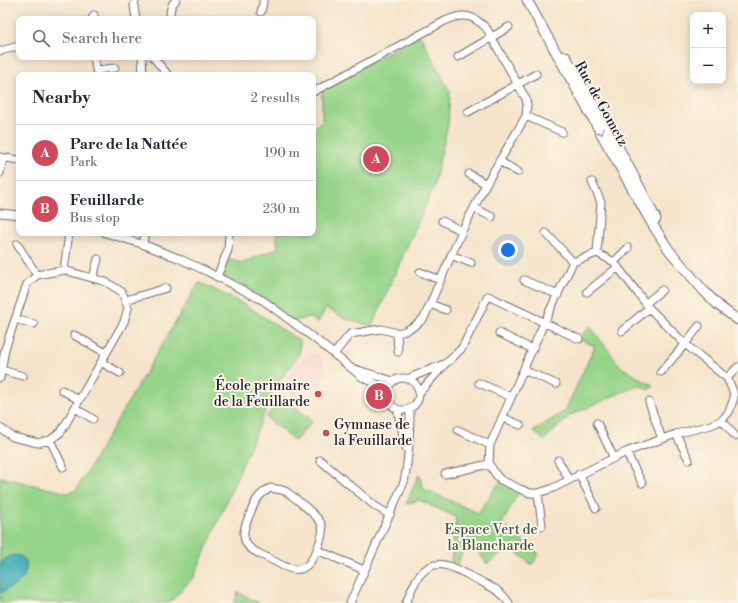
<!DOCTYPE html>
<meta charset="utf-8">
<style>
:root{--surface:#fff;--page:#f2f2f3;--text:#1f2937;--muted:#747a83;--line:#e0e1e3;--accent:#d1495b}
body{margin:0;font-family:"Libre Bodoni",serif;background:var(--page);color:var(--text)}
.controls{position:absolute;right:12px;top:12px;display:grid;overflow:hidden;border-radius:8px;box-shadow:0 2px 10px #0003}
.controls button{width:36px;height:36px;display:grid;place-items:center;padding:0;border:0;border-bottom:1px solid var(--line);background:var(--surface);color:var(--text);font:20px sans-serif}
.you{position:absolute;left:508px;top:250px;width:14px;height:14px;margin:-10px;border:3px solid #fff;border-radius:50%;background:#1a73e8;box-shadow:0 0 0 6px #1a73e833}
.badge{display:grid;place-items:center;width:26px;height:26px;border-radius:50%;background:var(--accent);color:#fff;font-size:13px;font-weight:700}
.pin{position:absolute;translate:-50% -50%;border:2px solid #fff;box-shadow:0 1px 4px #0006}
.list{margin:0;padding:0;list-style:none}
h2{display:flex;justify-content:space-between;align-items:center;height:52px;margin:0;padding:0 16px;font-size:17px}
h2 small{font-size:13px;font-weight:400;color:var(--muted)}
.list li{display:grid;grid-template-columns:26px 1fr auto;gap:12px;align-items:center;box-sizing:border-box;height:56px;padding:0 16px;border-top:1px solid var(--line)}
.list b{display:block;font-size:15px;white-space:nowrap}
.list p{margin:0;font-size:13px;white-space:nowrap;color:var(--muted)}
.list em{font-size:13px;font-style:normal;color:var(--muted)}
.icon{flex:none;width:22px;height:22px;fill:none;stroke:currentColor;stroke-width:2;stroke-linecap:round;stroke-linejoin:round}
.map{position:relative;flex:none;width:738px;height:603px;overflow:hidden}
.search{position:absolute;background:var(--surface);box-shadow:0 2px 10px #0003;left:16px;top:16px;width:300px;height:44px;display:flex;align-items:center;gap:10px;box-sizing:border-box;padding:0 14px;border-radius:8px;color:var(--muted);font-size:15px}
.panel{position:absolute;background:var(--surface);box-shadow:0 2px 10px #0003;left:16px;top:72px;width:300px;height:164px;border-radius:8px}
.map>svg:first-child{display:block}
</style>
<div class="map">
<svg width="738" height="603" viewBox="0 0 738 603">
<rect width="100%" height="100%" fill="#fcf5e5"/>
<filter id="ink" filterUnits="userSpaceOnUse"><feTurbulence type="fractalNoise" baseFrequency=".025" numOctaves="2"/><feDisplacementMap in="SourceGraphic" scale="8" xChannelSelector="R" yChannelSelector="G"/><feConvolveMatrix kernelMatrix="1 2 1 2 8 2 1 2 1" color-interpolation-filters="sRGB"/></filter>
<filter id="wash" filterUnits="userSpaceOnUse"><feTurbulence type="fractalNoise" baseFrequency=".012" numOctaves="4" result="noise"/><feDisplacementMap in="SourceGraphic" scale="16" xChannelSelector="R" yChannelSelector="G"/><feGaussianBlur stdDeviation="0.9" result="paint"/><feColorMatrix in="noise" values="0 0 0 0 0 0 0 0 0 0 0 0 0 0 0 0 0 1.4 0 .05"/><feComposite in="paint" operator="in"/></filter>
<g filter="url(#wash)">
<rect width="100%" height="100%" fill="#f5e4cb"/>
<path fill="#f7d0cb" d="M315 353 323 360 324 363 322 366 327 371 320 380 323 383 319 389 309 382 306 387 308 389 307 391 302 387 294 397 281 385 303 358Z"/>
<path fill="#95d489" stroke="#5c7b62" d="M420 35 450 92 448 124 433 188 372 326 346 319 326 308 318 322 309 317 292 322 217 277 225 259 243 263 278 248 276 233H313V129L322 120V88Z
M201 283 247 306 300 341 299 354 276 386 194 577 169 603H0V477L68 493 76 490 198 284Z
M590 326 621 367 646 382 653 385 649 390 638 385 571 415 544 440 533 431 565 411 595 346 579 339Z
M283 396 312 421 295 441 266 417Z
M419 474 424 489 478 513 501 480 520 489 502 524 539 554 532 565 510 547 487 564 472 543 464 548 457 565 451 563 456 517 419 500 406 504Z
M238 592 259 603H234Z"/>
<path fill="#3fafb8" stroke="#30687a" d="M10 556C13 556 16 555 20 556 29 560 27 573 22 579 16 586 8 589 0 593V563L5 559Z"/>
</g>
<g filter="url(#ink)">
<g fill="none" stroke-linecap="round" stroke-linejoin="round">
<g stroke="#6c666d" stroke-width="9">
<path id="minor" d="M135 0 134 7 136 19
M261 12 263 3V0
M92 19 94 15
M170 19C170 12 170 5 176 0
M0 51 19 46
M94 57 97 75
M142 57 143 75
M153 57 168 75
M458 57 509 27
M96 70 115 68
M313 92 445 21C463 13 473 14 487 29L526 99 527 105 526 116 486 184 474 208 462 231 424 318 416 325 405 331 397 333 381 329 350 334 334 354
M468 112 536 74
M526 116 562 132
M0 157 19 160
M499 161 518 172
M0 173 3 158
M469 174 486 184
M592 182 601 202 597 253
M474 208 492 217
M0 213 19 215
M442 221 462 231
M105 233 142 244 178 258 208 272 264 301 319 342 362 377 387 389
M546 233 573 262
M17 244 37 275
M142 244 146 233
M597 253 614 262 649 308 685 344 727 378 733 391 734 398 729 412 722 420 711 425 676 434 626 452 551 489 538 493H530L520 489 501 480 497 476 489 464 490 445 544 323 573 262Z
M451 255 471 263
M614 262 628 248
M64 270 69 233
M420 272 440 280
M217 277 228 250 229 233
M93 278 98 259
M524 280 558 295
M587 292 618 267
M126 300 166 288
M646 303 662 290
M430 304 446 310
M15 319 34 324
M622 331 649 308
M397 333 398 352
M499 333 532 349
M74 335 106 353
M101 362 120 373
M355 369 393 381
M1 370 23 376
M524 370 556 384
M661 372 685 344 699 326
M0 378 5 349 27 284 37 275 64 270 106 282 122 292 128 308 124 322 61 432 50 440 38 443 13 437 0 428
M727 378 738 367
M387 394a16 16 0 1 1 32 0a16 16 0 1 1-32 0Z
M407 379 444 364
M479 383 511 397
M62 390 79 400
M419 393 446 363 449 361 462 348 488 296 579 339
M649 402 662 439
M75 408 93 419
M397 409 406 448
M502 417 520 425
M722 420 735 436
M597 423 614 458
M458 430 490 445
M676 434 689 460
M50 440 63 467
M626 452 642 483
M320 460 375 506 390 515
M558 460 569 480
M445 474 489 464
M579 474 596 508
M270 488C275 489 280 489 285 491 293 496 321 518 322 526 324 532 320 541 318 547 306 579 292 571 268 558 261 554 250 551 246 543 241 533 246 523 250 514 255 501 258 495 270 488Z
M538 493 542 526
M317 550 364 570
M350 603 404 482C409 458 410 433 410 408
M406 603C410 594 413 583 420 575 435 556 454 567 470 576 479 580 487 585 495 589 501 593 505 597 509 603"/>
</g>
<g stroke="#6c666d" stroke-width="11">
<path id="major" d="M527 0 602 135 651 222 669 250 703 290 719 306 738 320
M565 56C598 109 628 164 656 219"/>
</g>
<use href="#minor" stroke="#fff" stroke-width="7"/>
<use href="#major" stroke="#fff" stroke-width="9"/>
</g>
<defs><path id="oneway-chevron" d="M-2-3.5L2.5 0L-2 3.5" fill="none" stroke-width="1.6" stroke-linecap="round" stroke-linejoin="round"/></defs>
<use stroke="#9c9ca7" href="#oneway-chevron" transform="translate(601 132) rotate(61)"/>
</g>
<g fill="#d1495b" stroke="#fcf5e5" stroke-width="1.5">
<circle cx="318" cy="394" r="4"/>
<circle cx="326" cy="433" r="4"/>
</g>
<g text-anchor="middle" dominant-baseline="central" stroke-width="4" stroke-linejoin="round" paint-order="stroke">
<g font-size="14" fill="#22223b" stroke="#fcf5e5">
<text transform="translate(601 104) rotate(61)">Rue de Gometz</text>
</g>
<g font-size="14" fill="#22223b" stroke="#fcf5e5" text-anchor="end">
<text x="310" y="386">École primaire<tspan x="310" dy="16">de la Feuillarde</tspan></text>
<text x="334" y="425" text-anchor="start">Gymnase de<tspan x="334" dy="16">la Feuillarde</tspan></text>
</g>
<g font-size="14" fill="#445752" stroke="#fcf5e5">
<text x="491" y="530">Espace Vert de<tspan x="491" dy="16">la Blancharde</tspan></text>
</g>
</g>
</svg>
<div class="controls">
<button>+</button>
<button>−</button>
</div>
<div class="you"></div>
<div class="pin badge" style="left:376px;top:159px">A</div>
<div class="pin badge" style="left:379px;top:396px">B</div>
<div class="search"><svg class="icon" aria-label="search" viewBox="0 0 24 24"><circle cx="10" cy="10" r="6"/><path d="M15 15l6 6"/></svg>Search here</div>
<section class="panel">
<h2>Nearby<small>2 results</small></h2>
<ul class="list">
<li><span class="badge">A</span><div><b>Parc de la Nattée</b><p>Park</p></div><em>190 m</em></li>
<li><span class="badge">B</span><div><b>Feuillarde</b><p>Bus stop</p></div><em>230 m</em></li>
</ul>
</section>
</div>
